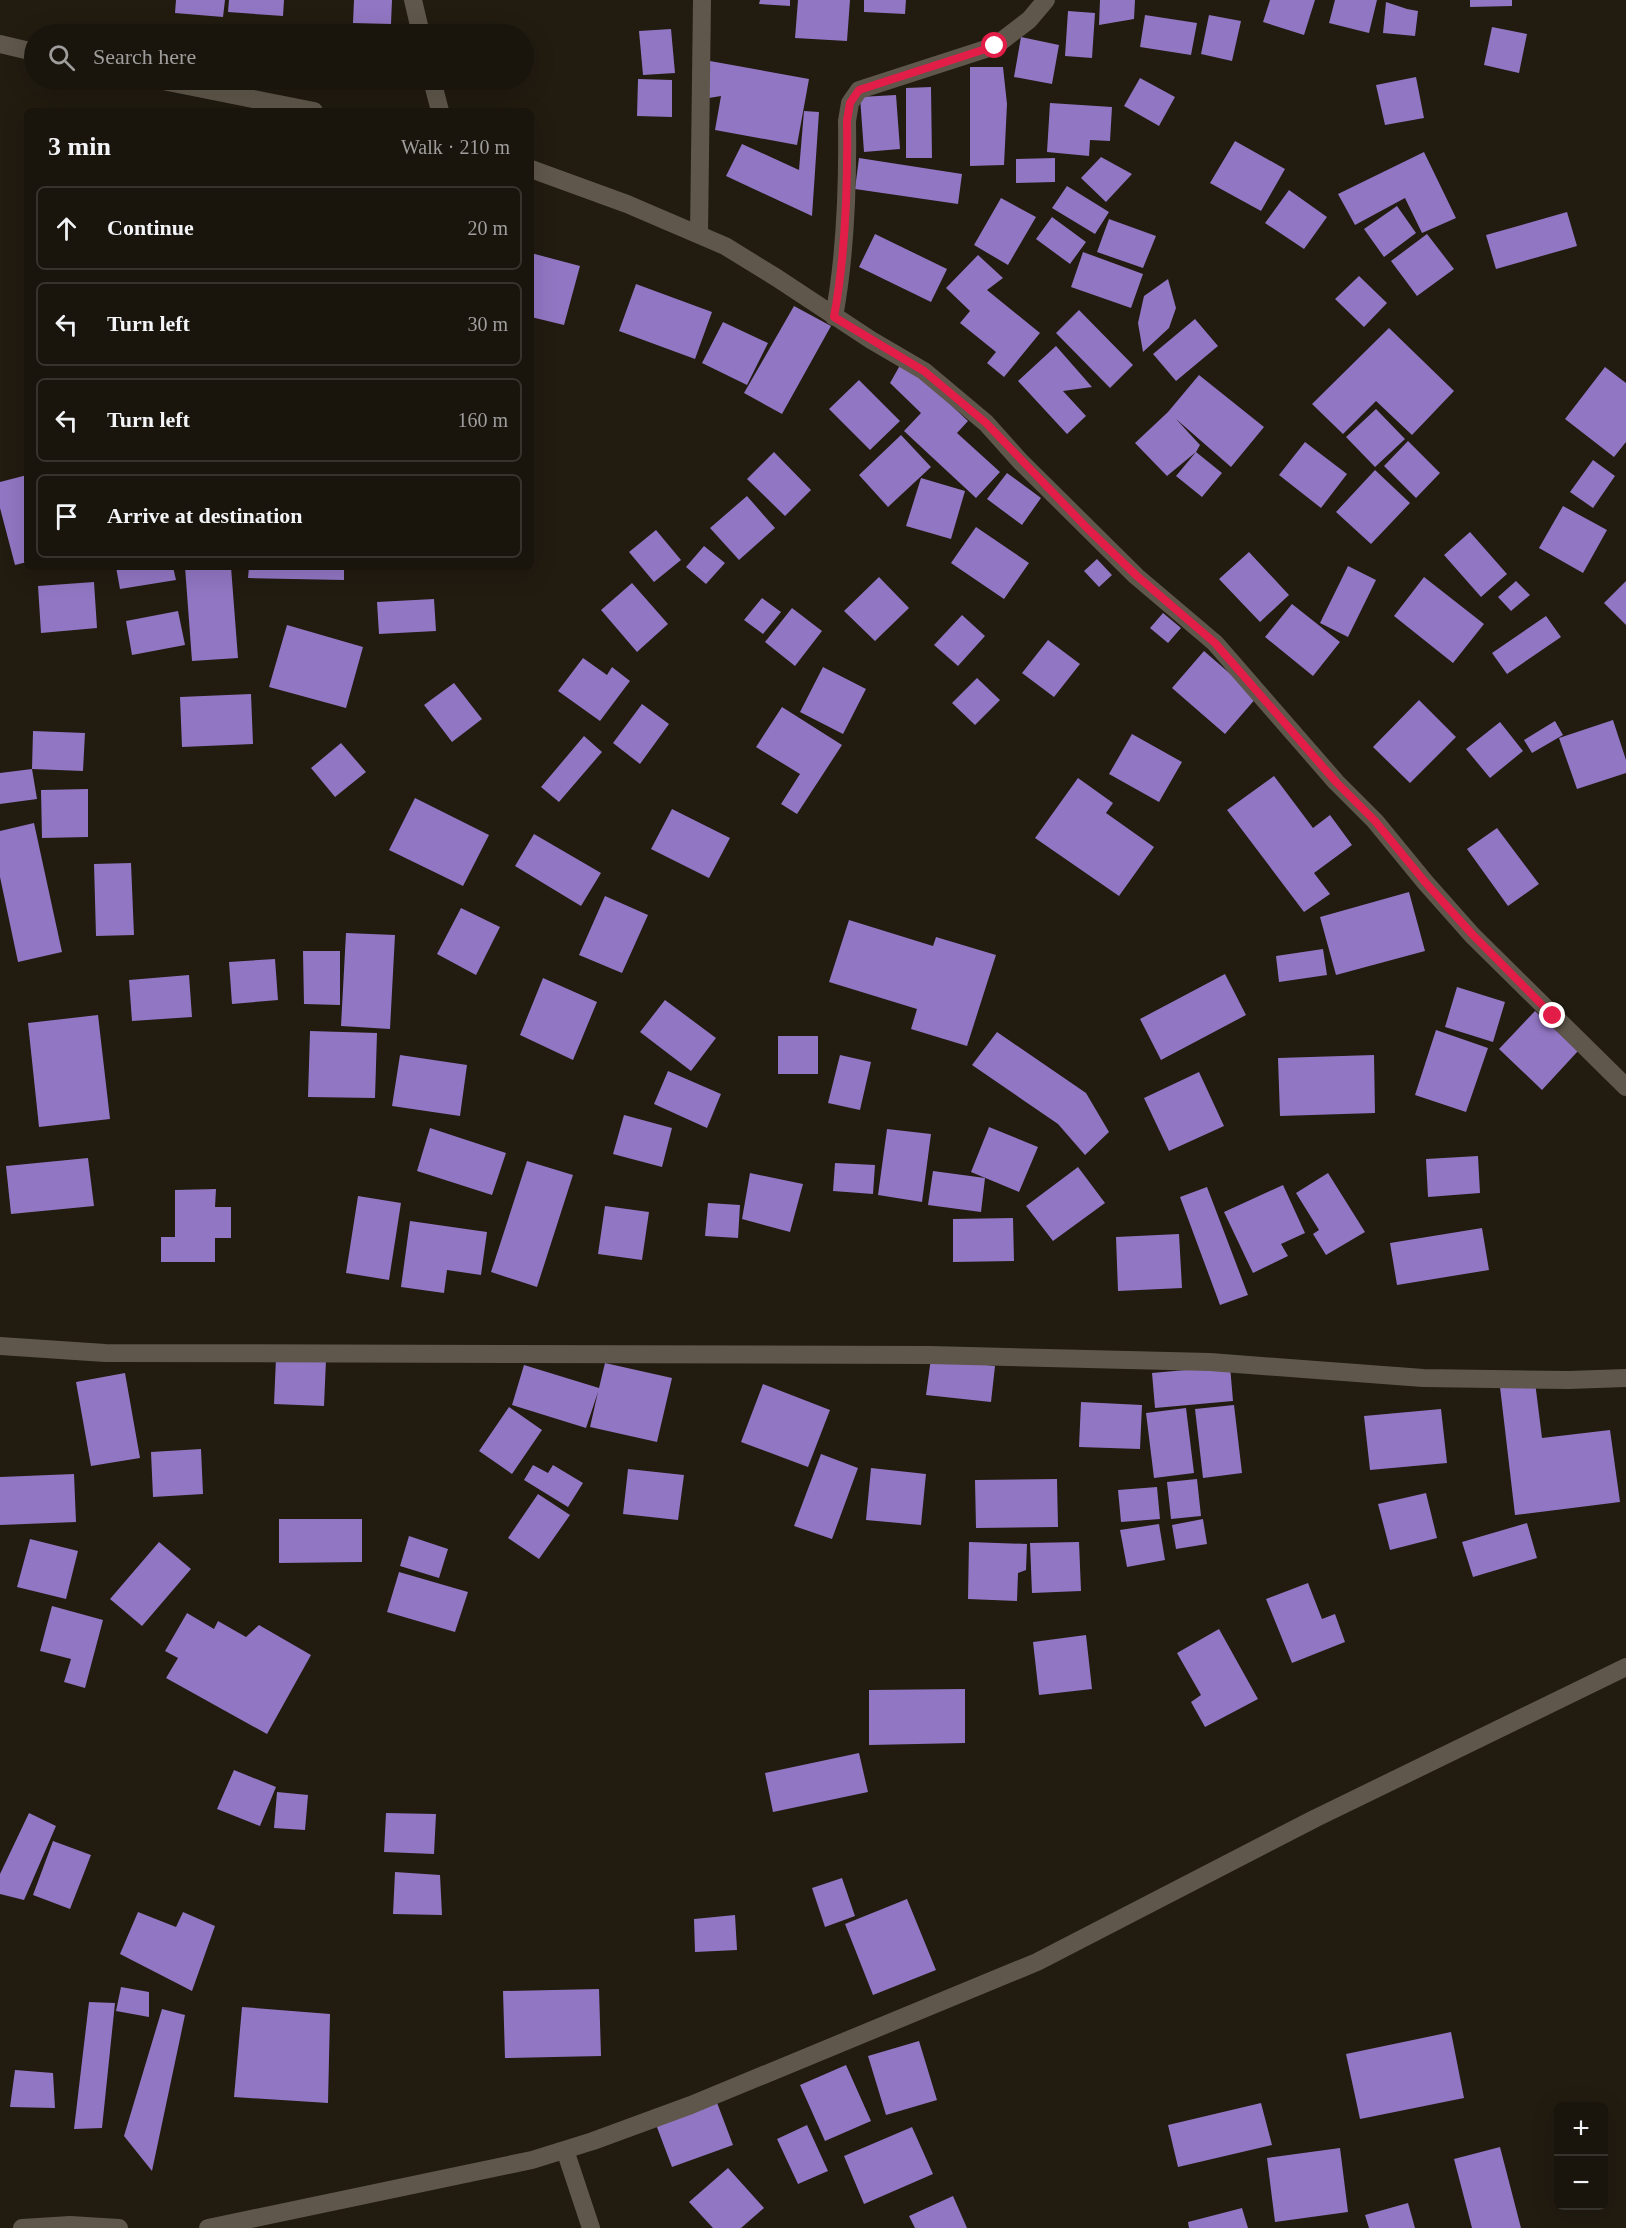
<!DOCTYPE html>
<meta charset="utf-8">
<style>
:root{--surface:#19140c;--page:#221d15;--text:#f1f3f6;--muted:#9f9e9d;--line:#37332d}
body{margin:0;font-family:"Times New Roman",serif;background:var(--page);color:var(--text)}
.controls{position:absolute;right:18px;bottom:18px;display:grid;overflow:hidden;border-radius:9px;box-shadow:0 6px 24px #0002}
.controls button{width:54px;height:54px;display:grid;place-items:center;padding:0;border:0;border-bottom:2px solid var(--line);background:var(--surface);color:var(--text);font:30px sans-serif}
.stop{position:absolute;width:18px;height:18px;margin:-14px;border:4px solid #e11d48;border-radius:50%;background:#fff}
.stop.end{background:#e11d48;border-color:#fff;box-shadow:0 2px 6px #0008}
.list{margin:0;padding:0;list-style:none}
h2{display:flex;justify-content:space-between;align-items:center;height:78px;margin:0;padding:0 24px;font-size:26px}
h2 small{font-size:20px;font-weight:400;color:var(--muted)}
.list li{display:grid;grid-template-columns:39px 1fr auto;gap:18px;align-items:center;box-sizing:border-box;height:84px;margin:0 12px 12px;padding:0 12px;border:2px solid var(--line);border-radius:9px}
.list b{display:block;font-size:22px;white-space:nowrap}
.list em{font-size:20px;font-style:normal;color:var(--muted)}
.icon{flex:none;width:33px;height:33px;fill:none;stroke:currentColor;stroke-width:2;stroke-linecap:round;stroke-linejoin:round}
.map{position:relative;flex:none;width:1626px;height:2228px;overflow:hidden}
.search{position:absolute;background:var(--surface);box-shadow:0 6px 24px #0002;left:24px;top:24px;width:510px;height:66px;display:flex;align-items:center;gap:15px;box-sizing:border-box;padding:0 21px;border-radius:33px;color:var(--muted);font-size:22px}
.panel{position:absolute;background:var(--surface);box-shadow:0 6px 24px #0002;left:24px;top:108px;width:510px;height:462px;border-radius:9px}
.map>svg:first-child{display:block}
</style>
<div class="map">
<svg width="1626" height="2228" viewBox="0 0 1626 2228">
<rect width="100%" height="100%" fill="#211b10"/>
<path fill="#9176c3" d="M176 0H225L223 17 175 13Z
M229 0H284L283 16 228 12Z
M354 0H392L391 24 353 23Z
M760 0H790V6L759 4Z
M798 0H850L847 41 795 38Z
M864 0H906L905 14 864 12Z
M1100 0H1135L1134 19 1099 25Z
M1270 0H1315L1304 35 1263 22Z
M1335 0H1377L1369 33 1329 23Z
M1470 0H1512V6L1470 7Z
M1386 2 1407 9 1418 11 1415 36 1383 33Z
M1068 11 1095 13 1092 58 1065 56Z
M1145 15 1197 23 1191 55 1140 47Z
M1209 15 1241 21 1232 61 1201 54Z
M1492 27 1527 34 1519 73 1484 65Z
M671 29 675 73 643 75 639 31Z
M1021 37 1059 45 1052 84 1014 77Z
M710 61 809 79 797 145 715 130 721 96 703 99Z
M970 67H1003L1007 104 1004 165 970 166Z
M1416 77 1424 118 1385 125 1376 85Z
M1140 78 1175 97 1159 126 1124 106Z
M638 79 672 80V117L637 116Z
M931 87 932 158H906V88Z
M896 95 900 149 864 152 860 97Z
M1050 103 1112 107 1110 141 1090 140 1089 156 1047 152Z
M804 111 819 112 812 216 726 176 742 144 799 170Z
M1235 141 1285 169 1261 211 1210 183Z
M1424 152 1456 218 1422 233 1405 198 1355 225 1338 194Z
M1101 157 1132 174 1106 202 1081 178Z
M859 158 962 174 958 204 855 189Z
M1055 158V182L1016 183V159Z
M1067 186 1109 212 1095 234 1052 208Z
M1289 190 1327 217 1304 249 1265 223Z
M1001 198 1036 217 1008 265 974 245Z
M1397 206 1416 233 1384 257 1364 229Z
M1567 212 1577 246 1496 269 1486 235Z
M1052 217 1086 242 1070 264 1036 239Z
M1109 219 1156 236 1143 268 1097 252Z
M875 234 947 269 931 302 859 267Z
M1427 234 1454 269 1417 296 1391 261Z
M1083 252 1143 274 1131 308 1071 287Z
M531 253 580 266 564 325 531 317Z
M978 255 1003 278 987 290 1040 333 1004 377 987 363 996 352 960 323 970 311 946 288Z
M1359 276 1387 303 1364 327 1335 299Z
M1168 279 1176 308 1169 328 1143 352 1138 323 1144 296Z
M636 284 712 312 695 359 619 331Z
M794 306 831 326 782 414 744 393Z
M1079 310 1133 365 1110 388 1056 333Z
M1195 319 1218 346 1176 381 1153 354Z
M723 322 768 343 747 385 702 363Z
M1389 328 1454 391 1412 435 1376 401 1343 434 1312 404Z
M1056 346 1092 387 1063 391 1086 416 1067 434 1018 381Z
M903 360 968 421 957 433 1000 472 976 498 904 431 921 413 890 383Z
M1605 367 1626 383V442L1614 457 1565 419Z
M1199 375 1264 427 1231 467 1176 419 1200 445 1196 452 1167 476 1135 443 1168 412Z
M859 380 900 421 870 450 829 409Z
M1376 409 1405 439 1375 467 1346 437Z
M901 435 931 467 888 507 859 475Z
M1408 441 1440 473 1416 498 1384 466Z
M1305 442 1347 474 1321 508 1279 475Z
M774 452 811 490 785 516 747 479Z
M1196 452 1222 473 1202 497 1176 476Z
M1593 460 1615 476 1593 508 1570 492Z
M1375 470 1410 503 1371 544 1336 512Z
M1007 473 1041 498 1022 525 987 499Z
M27 475V562L15 565 0 508V482Z
M921 478 965 491 951 539 906 526Z
M747 496 775 528 739 560 710 528Z
M1563 506 1607 530 1583 573 1539 548Z
M976 527 1029 563 1004 599 951 563Z
M656 530 681 560 654 582 629 552Z
M1470 532 1507 574 1481 597 1444 555Z
M704 546 725 563 706 584 686 567Z
M1249 552 1289 595 1260 622 1219 579Z
M1097 559 1112 575 1099 587 1084 571Z
M1348 566 1376 580 1348 637 1320 623Z
M116 567H173L176 580 120 589Z
M185 567H231L238 658 192 661Z
M249 567H344V580L248 578Z
M879 577 909 608 875 641 844 611Z
M1424 577 1484 624 1453 663 1394 616Z
M1516 581 1530 595 1511 611 1498 597Z
M1626 581V625L1604 603Z
M94 582 97 628 41 633 38 586Z
M632 583 668 624 637 652 601 610Z
M762 598 781 612 763 634 744 620Z
M434 599 436 631 379 634 377 602Z
M1292 604 1340 642 1313 676 1265 637Z
M792 608 822 631 795 666 765 642Z
M178 611 185 645 132 655 126 621Z
M1163 613 1181 628 1168 643 1150 628Z
M962 615 985 636 958 666 934 645Z
M1546 616 1561 637 1507 674 1492 653Z
M287 625 363 647 346 708 269 687Z
M1048 640 1080 664 1054 697 1022 673Z
M1204 651 1257 697 1225 734 1172 688Z
M583 658 607 675 612 667 630 681 600 721 558 691Z
M823 667 866 689 843 734 800 712Z
M977 678 1000 700 975 725 952 703Z
M454 683 482 719 452 742 424 705Z
M251 694 253 744 182 747 180 697Z
M1419 700 1456 737 1410 783 1373 747Z
M642 704 669 724 640 764 613 743Z
M782 707 842 745 797 814 781 804 800 774 756 747Z
M1613 720 1626 760V773L1577 789 1559 738Z
M1555 721 1563 735 1532 753 1524 740Z
M1500 722 1523 751 1490 778 1466 749Z
M33 731 85 733 83 771 32 769Z
M1132 734 1182 762 1159 802 1109 774Z
M584 736 602 752 559 802 541 787Z
M341 743 366 772 335 797 311 768Z
M32 769 37 799 0 804V773Z
M1274 776 1313 828 1330 815 1352 845 1314 873 1330 894 1304 912 1227 810Z
M1078 778 1113 803 1106 813 1154 847 1119 896 1035 838Z
M88 789V837L42 838 41 790Z
M415 798 489 835 463 886 389 850Z
M672 809 730 838 709 878 651 849Z
M34 823 62 952 18 962 0 877V831Z
M1497 828 1539 884 1508 906 1467 849Z
M534 834 601 873 581 906 515 866Z
M131 863 134 935 96 936 94 864Z
M1409 892 1425 951 1336 975 1320 917Z
M605 896 648 915 622 973 579 955Z
M461 908 500 927 476 975 437 954Z
M849 920 933 946 936 937 996 955 967 1046 911 1029 917 1009 829 982Z
M346 933 395 935 390 1029 341 1026Z
M1323 949 1327 975 1279 982 1276 956Z
M303 951H340V1005L304 1004Z
M275 959 278 1000 232 1004 229 962Z
M1225 974 1246 1015 1161 1060 1140 1019Z
M189 975 192 1017 132 1021 129 980Z
M543 978 597 1002 573 1060 520 1035Z
M1457 987 1505 1002 1493 1042 1445 1027Z
M665 1000 716 1038 691 1071 640 1032Z
M1535 1011 1578 1051 1542 1090 1499 1049Z
M98 1015 110 1119 39 1127 28 1023Z
M1436 1030 1488 1048 1466 1112 1415 1095Z
M310 1031 377 1033 375 1098 308 1097Z
M997 1032 1086 1093 1109 1132 1085 1155 1058 1124 972 1065Z
M778 1036H818V1074H778Z
M400 1055 467 1065 460 1116 392 1106Z
M840 1055 871 1062 860 1110 828 1103Z
M1374 1055 1375 1113 1280 1116 1278 1058Z
M668 1071 721 1094 707 1128 654 1104Z
M1199 1072 1224 1126 1169 1151 1144 1098Z
M624 1115 672 1128 662 1167 613 1154Z
M989 1127 1038 1147 1019 1192 971 1172Z
M430 1128 506 1153 492 1195 417 1171Z
M887 1129 931 1134 922 1202 878 1195Z
M1478 1156 1480 1193 1428 1197 1426 1159Z
M88 1158 94 1206 11 1214 6 1166Z
M527 1161 573 1175 537 1287 491 1272Z
M835 1163 875 1165 873 1194 833 1191Z
M1078 1167 1105 1203 1053 1241 1026 1206Z
M933 1171 985 1178 981 1212 928 1205Z
M750 1173 803 1184 790 1232 742 1219Z
M1328 1173 1365 1232 1326 1255 1313 1234 1319 1230 1296 1193Z
M1283 1185 1305 1233 1281 1244 1288 1256 1253 1273 1224 1212Z
M1207 1187 1248 1295 1220 1305 1180 1197Z
M216 1189 215 1207H231V1238H215V1262H161V1237H175V1190Z
M358 1196 401 1203 389 1280 346 1273Z
M708 1203 740 1205 738 1238 705 1236Z
M605 1206 649 1212 642 1260 598 1254Z
M1013 1218 1014 1261 953 1262V1219Z
M410 1221 487 1232 481 1275 447 1270 444 1293 401 1287Z
M1482 1228 1489 1270 1397 1285 1390 1243Z
M1179 1234 1182 1288 1118 1291 1116 1237Z
M276 1358 326 1360 324 1406 274 1404Z
M931 1358 995 1366 991 1402 926 1395Z
M605 1363 672 1378 657 1442 590 1427 598 1392 586 1428 512 1405 524 1365 599 1388Z
M1230 1366 1233 1401 1155 1408 1152 1373Z
M125 1373 140 1458 91 1466 76 1382Z
M1535 1382 1542 1438 1610 1430 1620 1502 1515 1515 1500 1387Z
M763 1384 830 1410 808 1467 741 1442Z
M1081 1402 1142 1405 1140 1449 1079 1447Z
M1234 1405 1242 1473 1203 1478 1195 1409Z
M509 1407 542 1430 512 1474 479 1451Z
M1186 1408 1194 1473 1154 1478 1146 1413Z
M1441 1409 1447 1463 1370 1470 1364 1416Z
M201 1449 203 1494 153 1497 151 1452Z
M821 1454 858 1468 832 1539 794 1526Z
M533 1465 548 1473 553 1465 583 1483 568 1507 524 1480Z
M871 1468 926 1474 921 1525 866 1520Z
M628 1469 684 1475 678 1520 623 1514Z
M74 1474 76 1522 0 1525V1477Z
M1057 1479 1058 1527 976 1528 975 1480Z
M1197 1479 1201 1516 1171 1519 1167 1482Z
M1157 1487 1160 1519 1121 1522 1118 1490Z
M1426 1493 1437 1538 1390 1550 1378 1504Z
M538 1494 570 1515 539 1559 508 1538Z
M279 1519H362V1562L279 1563Z
M1203 1519 1207 1544 1176 1549 1172 1525Z
M1527 1523 1537 1558 1473 1577 1462 1542Z
M1159 1524 1165 1560 1127 1567 1120 1530Z
M409 1536 448 1549 439 1578 400 1566Z
M30 1539 78 1551 66 1599 17 1587Z
M159 1542 191 1569 142 1626 110 1599Z
M969 1542 1027 1544 1026 1570 1018 1573 1017 1601 968 1599Z
M1079 1542 1081 1591 1032 1593 1030 1543Z
M399 1572 468 1592 455 1632 387 1612Z
M1308 1583 1322 1619 1335 1614 1345 1642 1292 1663 1266 1599Z
M52 1606 103 1620 85 1688 64 1682 71 1659 40 1651Z
M187 1613 214 1629 218 1621 246 1637 259 1625 311 1655 267 1734 166 1678 178 1658 165 1651Z
M1219 1629 1258 1699 1205 1727 1191 1702 1201 1695 1177 1653Z
M1086 1635 1092 1689 1039 1695 1033 1642Z
M965 1689V1743L869 1745V1690Z
M859 1753 868 1792 773 1812 765 1773Z
M234 1770 276 1787 260 1826 217 1809Z
M277 1792 308 1795 305 1830 274 1828Z
M29 1813 56 1826 24 1900 0 1894V1874Z
M386 1813 436 1814 434 1854 384 1852Z
M53 1841 91 1855 70 1909 33 1895Z
M395 1872 440 1875 442 1915 393 1914Z
M842 1878 855 1916 825 1927 812 1888Z
M907 1899 936 1970 873 1995 845 1924Z
M138 1912 176 1927 183 1912 215 1926 192 1991 120 1954Z
M735 1915 737 1950 695 1952 694 1919Z
M121 1987 149 1992V2017L116 2011Z
M599 1989 601 2056 505 2058 503 1991Z
M89 2002 115 2003 102 2128 74 2129Z
M242 2007 330 2014 328 2103 234 2097Z
M162 2009 185 2015 152 2171 124 2136Z
M1451 2032 1464 2098 1360 2119 1346 2054Z
M919 2041 937 2100 886 2115 868 2056Z
M846 2065 871 2121 825 2141 800 2085Z
M15 2070 53 2073 55 2108 10 2107Z
M716 2100 733 2145 672 2167 655 2122Z
M1261 2103 1272 2145 1178 2167 1168 2125Z
M807 2125 828 2171 798 2184 777 2139Z
M912 2127 933 2174 864 2204 844 2156Z
M1500 2147 1521 2228H1472L1454 2159Z
M1340 2148 1348 2212 1275 2222 1267 2158Z
M728 2168 764 2208 741 2228H713L689 2202Z
M953 2196 967 2228H915L909 2216Z
M1408 2203 1415 2228H1369L1365 2215Z
M1242 2208 1248 2228H1189L1188 2222Z"/>
<g fill="none" stroke-linecap="round" stroke-linejoin="round">
<path stroke="#5f574b" stroke-width="18" d="M413 0 421 34
M0 44 34 52
M158 80 314 111
M432 80 440 111
M531 169 627 204 725 246 777 278 871 340 924 371 986 423 1020 461 1136 576 1215 643 1336 782 1375 821 1425 882 1472 935 1626 1087
M699 234 702 0
M834 317C846 252 848 187 847 121L850 103 859 90 995 46 1029 20 1046 0
M0 1346 105 1353 930 1355 1210 1362 1423 1378 1569 1380 1626 1378
M565 2150 591 2228
M22 2228 70 2225 119 2228
M208 2228 532 2160 593 2141 691 2105 1037 1962 1316 1818 1626 1667"/>
</g>
<g fill="none" stroke-linecap="round" stroke-linejoin="round">
<path stroke="#e11d48" stroke-width="8" d="M995 46 859 90 850 103 847 121C848 187 846 252 834 317L924 371 986 423 1087 528 1137 576 1215 643 1336 782 1375 821 1425 882 1472 934 1553 1016"/>
</g>
</svg>
<div class="controls">
<button>+</button>
<button>−</button>
</div>
<div class="stop" style="left:995px;top:46px"></div>
<div class="stop end" style="left:1553px;top:1016px"></div>
<div class="search"><svg class="icon" aria-label="search" viewBox="0 0 24 24"><circle cx="10" cy="10" r="6"/><path d="M15 15l6 6"/></svg>Search here</div>
<section class="panel">
<h2>3 min<small>Walk · 210 m</small></h2>
<ul class="list">
<li><svg class="icon" aria-label="ahead" viewBox="0 0 24 24"><path d="M12 20V5M6 11l6-6 6 6"/></svg><div><b>Continue</b></div><em>20 m</em></li>
<li><svg class="icon" aria-label="left" viewBox="0 0 24 24"><path d="M17 20v-9H6M10 6l-5 5 5 5"/></svg><div><b>Turn left</b></div><em>30 m</em></li>
<li><svg class="icon" aria-label="left" viewBox="0 0 24 24"><path d="M17 20v-9H6M10 6l-5 5 5 5"/></svg><div><b>Turn left</b></div><em>160 m</em></li>
<li><svg class="icon" aria-label="arrive" viewBox="0 0 24 24"><path d="M6 21V4h12l-3 4 3 4H6"/></svg><div><b>Arrive at destination</b></div></li>
</ul>
</section>
</div>
